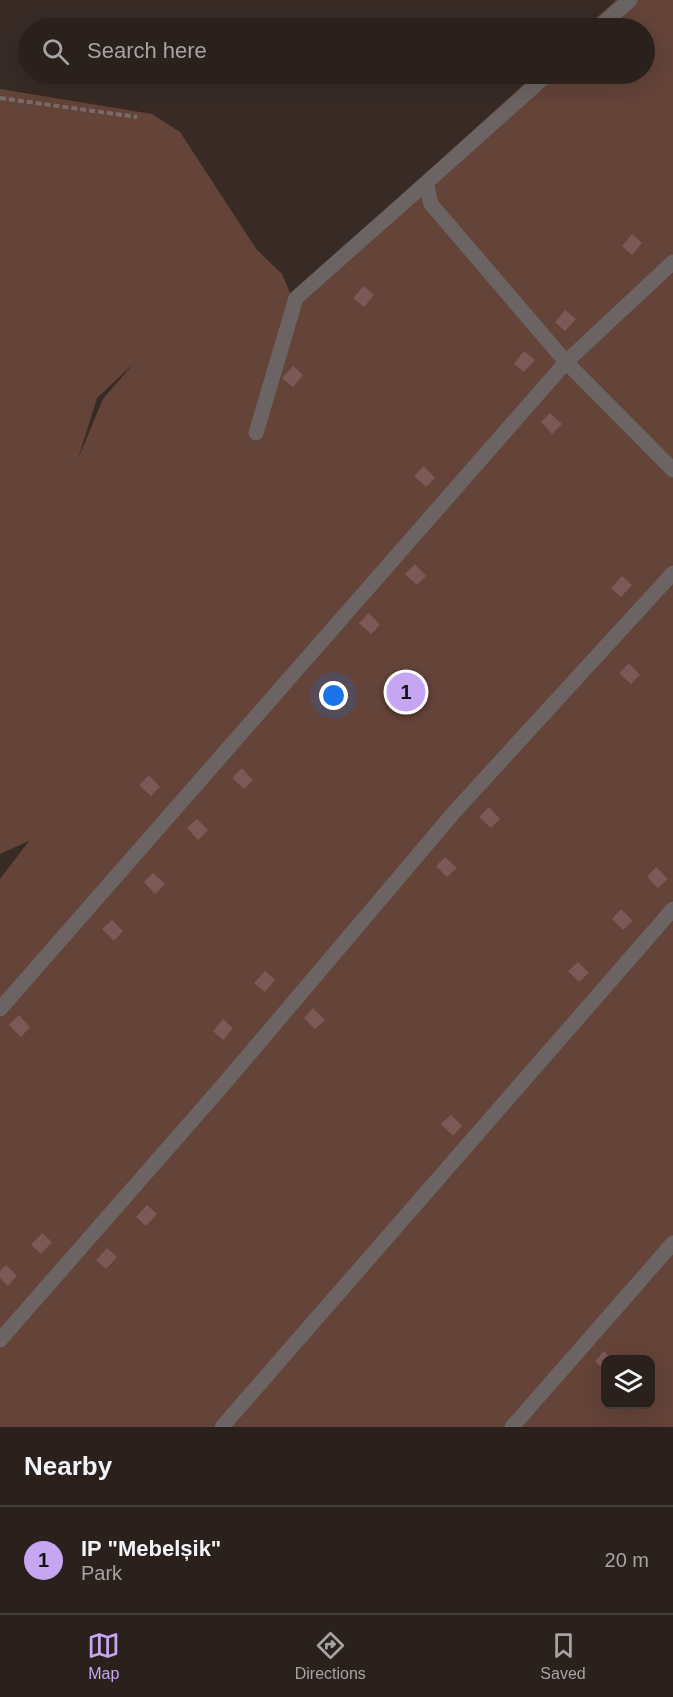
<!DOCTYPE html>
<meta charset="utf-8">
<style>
:root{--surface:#2a201c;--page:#362d29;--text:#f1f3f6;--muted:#a5a3a3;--line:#463e3b;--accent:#c6a6f0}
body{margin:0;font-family:Helvetica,sans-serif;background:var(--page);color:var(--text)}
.controls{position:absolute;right:18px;bottom:18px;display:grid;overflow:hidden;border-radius:12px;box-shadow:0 6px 24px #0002}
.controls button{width:54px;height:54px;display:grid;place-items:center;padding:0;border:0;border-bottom:2px solid var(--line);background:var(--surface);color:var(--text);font:30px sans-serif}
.you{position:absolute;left:334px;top:696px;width:21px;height:21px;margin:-15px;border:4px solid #fff;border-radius:50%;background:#1a73e8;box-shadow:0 0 0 9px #1a73e833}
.badge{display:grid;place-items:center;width:39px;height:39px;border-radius:50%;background:var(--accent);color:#111;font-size:20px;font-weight:700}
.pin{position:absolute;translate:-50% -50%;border:3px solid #fff;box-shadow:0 2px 6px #0006}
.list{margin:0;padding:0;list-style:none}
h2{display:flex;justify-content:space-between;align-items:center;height:78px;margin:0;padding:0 24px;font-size:26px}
h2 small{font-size:20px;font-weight:400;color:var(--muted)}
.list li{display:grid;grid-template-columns:39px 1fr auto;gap:18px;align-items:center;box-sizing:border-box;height:108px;padding:0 24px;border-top:2px solid var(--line)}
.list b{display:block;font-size:22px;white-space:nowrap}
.list p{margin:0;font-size:20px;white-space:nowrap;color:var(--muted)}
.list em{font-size:20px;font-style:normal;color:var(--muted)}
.icon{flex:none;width:33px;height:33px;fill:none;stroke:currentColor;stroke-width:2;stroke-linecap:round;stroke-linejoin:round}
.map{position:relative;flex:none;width:673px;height:1427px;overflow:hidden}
.search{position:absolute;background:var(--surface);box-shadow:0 6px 24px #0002;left:18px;right:18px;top:18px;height:66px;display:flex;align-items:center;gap:15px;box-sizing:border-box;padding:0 21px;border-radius:33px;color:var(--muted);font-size:22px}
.sheet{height:186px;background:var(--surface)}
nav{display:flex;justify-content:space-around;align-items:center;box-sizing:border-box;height:84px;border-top:2px solid var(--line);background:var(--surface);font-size:16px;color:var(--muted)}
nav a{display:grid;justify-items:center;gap:3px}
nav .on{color:var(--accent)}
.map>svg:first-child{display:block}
</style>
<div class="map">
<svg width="673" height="1427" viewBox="0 0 673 1427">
<rect width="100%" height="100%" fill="#382b26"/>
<path fill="#644338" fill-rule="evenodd" d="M616 0H673V1427H0V879L29 841 0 854V89L152 114 180 132 257 250 282 274 291 295 535 74H644V28H585ZM133 364 103 399 78 459 97 398ZM606 1360H650V1404H606Z"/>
<path fill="#7e5856" d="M632 234 642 243 632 255 622 246Z
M364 286 374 295 364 307 353 298Z
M565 310 576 319 565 331 555 322Z
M524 351 535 360 524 372 514 364Z
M293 366 303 375 293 387 282 378Z
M550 413 562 424 552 434 541 422Z
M424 466 435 478 426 487 414 476Z
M415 564 426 576 417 585 405 574Z
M622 576 632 585 621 597 611 588Z
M369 613 380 625 371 634 359 623Z
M629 663 640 675 631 684 619 673Z
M242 768 253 780 244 789 232 778Z
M149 775 160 787 151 796 139 785Z
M489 807 500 819 491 828 479 817Z
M197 819 208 830 198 840 187 828Z
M445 857 457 868 447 877 436 866Z
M656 867 668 879 658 888 647 877Z
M153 873 165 884 155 894 144 882Z
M621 909 633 921 623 930 612 919Z
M112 920 123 931 114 941 102 929Z
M578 962 589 973 579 982 568 971Z
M265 971 275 980 265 992 254 983Z
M313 1008 325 1020 315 1029 304 1018Z
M19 1015 30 1027 21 1037 9 1025Z
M223 1019 233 1028 223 1040 213 1031Z
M451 1115 462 1126 453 1136 441 1124Z
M147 1205 157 1214 146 1226 136 1217Z
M42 1233 52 1242 41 1254 31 1245Z
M107 1248 117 1257 106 1269 96 1260Z
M6 1265 17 1276 8 1286 0 1278V1271Z
M604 1351 612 1360H606V1372L595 1361Z"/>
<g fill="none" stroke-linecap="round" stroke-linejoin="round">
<path stroke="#776c67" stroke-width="4" stroke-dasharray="6 3" stroke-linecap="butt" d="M0 98 137 117"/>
<path stroke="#6b6463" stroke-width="15" d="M598 28 630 0
M548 74 426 183 431 204 566 362 673 470
M256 433 296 298 426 183
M0 1009 566 362 673 262
M0 1340 224 1084 456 810 673 573
M222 1427 673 909
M512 1427 673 1243"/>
</g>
</svg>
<div class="controls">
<button><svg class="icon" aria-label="layers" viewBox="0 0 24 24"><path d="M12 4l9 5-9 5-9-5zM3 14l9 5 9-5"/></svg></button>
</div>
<div class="you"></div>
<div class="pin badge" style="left:406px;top:692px">1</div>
<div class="search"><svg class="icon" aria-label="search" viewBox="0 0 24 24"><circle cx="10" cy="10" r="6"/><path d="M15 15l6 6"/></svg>Search here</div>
</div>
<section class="sheet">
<h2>Nearby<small></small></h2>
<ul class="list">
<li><span class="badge">1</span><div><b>IP &quot;Mebelșik&quot;</b><p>Park</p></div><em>20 m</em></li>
</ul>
</section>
<nav>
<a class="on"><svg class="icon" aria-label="map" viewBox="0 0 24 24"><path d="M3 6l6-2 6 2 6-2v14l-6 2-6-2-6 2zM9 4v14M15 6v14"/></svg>Map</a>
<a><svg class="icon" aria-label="directions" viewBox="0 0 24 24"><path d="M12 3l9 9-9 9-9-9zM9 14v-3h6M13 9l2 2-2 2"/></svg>Directions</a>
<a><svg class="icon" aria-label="saved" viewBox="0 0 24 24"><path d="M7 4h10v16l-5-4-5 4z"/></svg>Saved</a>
</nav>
